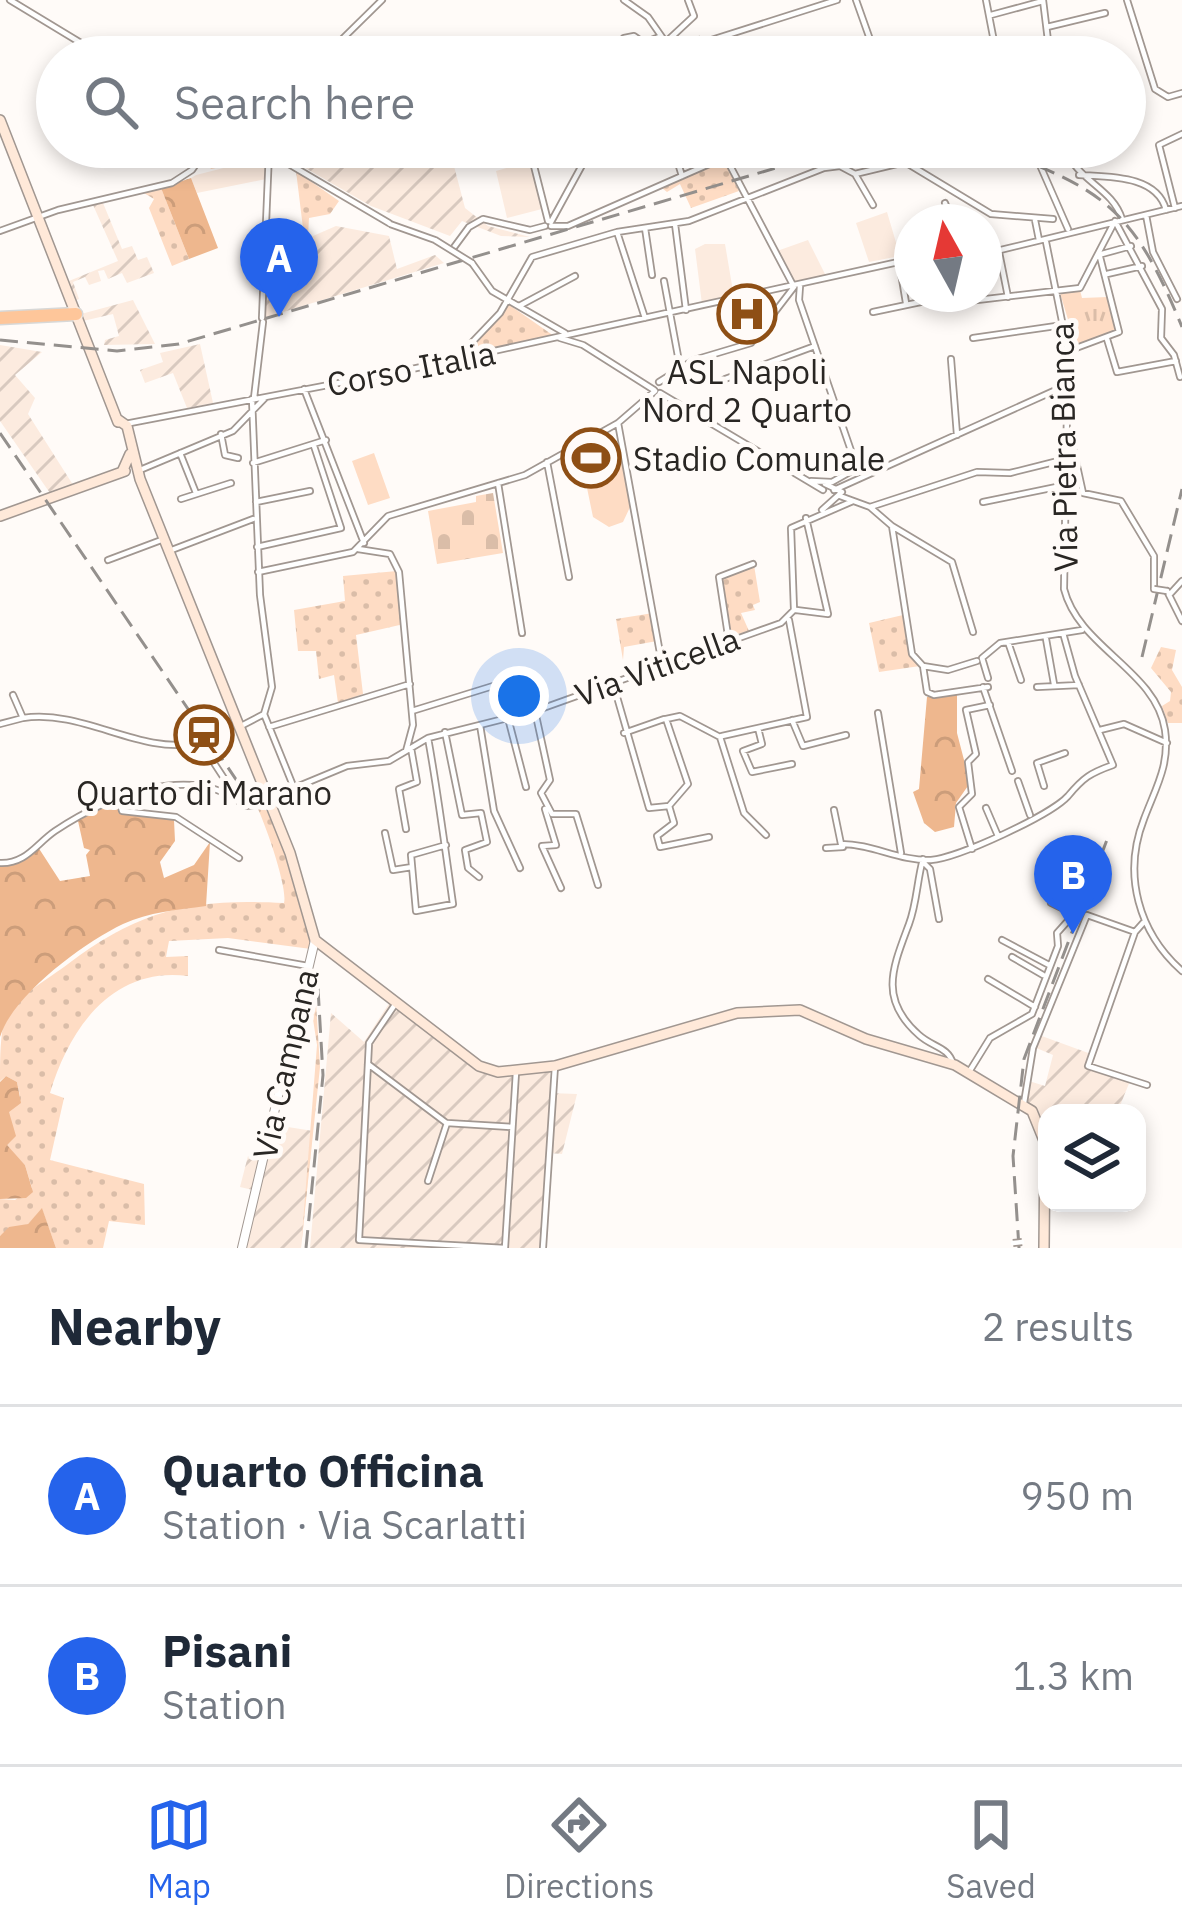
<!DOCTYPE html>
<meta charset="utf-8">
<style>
:root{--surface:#fff;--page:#f6f6f7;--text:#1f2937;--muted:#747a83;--line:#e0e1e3;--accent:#2563eb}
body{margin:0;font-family:"IBM Plex Sans",sans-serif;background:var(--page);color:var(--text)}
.controls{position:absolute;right:36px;bottom:36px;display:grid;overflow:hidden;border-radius:24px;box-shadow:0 6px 18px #0003}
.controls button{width:108px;height:108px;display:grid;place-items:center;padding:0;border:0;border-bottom:3px solid var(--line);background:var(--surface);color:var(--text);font:60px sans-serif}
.compass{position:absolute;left:894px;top:204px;width:108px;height:108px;border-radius:50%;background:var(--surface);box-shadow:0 6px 18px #0003;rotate:352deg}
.you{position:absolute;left:519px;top:696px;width:42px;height:42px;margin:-30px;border:9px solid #fff;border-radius:50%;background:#1a73e8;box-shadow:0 0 0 18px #1a73e833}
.badge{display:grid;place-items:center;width:78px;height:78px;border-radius:50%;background:var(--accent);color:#fff;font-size:39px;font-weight:700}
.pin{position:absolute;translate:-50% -99px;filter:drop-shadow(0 3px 6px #0008)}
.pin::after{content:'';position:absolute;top:63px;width:42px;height:36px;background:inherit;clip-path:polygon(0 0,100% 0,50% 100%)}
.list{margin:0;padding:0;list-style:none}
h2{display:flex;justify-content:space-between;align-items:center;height:156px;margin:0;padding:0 48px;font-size:51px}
h2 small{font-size:39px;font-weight:400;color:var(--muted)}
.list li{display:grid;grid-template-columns:78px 1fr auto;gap:36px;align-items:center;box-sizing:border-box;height:180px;padding:0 48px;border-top:3px solid var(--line)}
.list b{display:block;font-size:45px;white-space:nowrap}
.list p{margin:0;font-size:39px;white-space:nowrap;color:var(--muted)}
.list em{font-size:39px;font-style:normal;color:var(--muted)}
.icon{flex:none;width:66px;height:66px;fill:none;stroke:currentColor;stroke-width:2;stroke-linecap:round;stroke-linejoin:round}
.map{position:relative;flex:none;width:1182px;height:1248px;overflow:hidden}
.search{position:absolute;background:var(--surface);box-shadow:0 6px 18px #0003;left:36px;right:36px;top:36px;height:132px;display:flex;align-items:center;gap:30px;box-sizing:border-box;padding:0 42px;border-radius:66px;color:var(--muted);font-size:45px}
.sheet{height:516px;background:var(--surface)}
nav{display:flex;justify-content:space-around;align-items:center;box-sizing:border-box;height:168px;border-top:3px solid var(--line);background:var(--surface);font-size:33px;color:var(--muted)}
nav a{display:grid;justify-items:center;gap:6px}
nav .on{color:var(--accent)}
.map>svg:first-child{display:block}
</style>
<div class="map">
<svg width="1182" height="1248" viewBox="0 0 1182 1248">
<defs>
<pattern id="industrial-furrows" width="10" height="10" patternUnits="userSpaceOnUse" patternTransform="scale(3)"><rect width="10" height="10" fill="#fcebdf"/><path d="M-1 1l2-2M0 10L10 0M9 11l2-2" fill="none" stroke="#d8c9bf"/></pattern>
<pattern id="grass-dots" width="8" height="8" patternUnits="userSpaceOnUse" patternTransform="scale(3)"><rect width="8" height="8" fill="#fedcc4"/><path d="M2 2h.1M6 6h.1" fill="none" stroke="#dabda8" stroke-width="1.8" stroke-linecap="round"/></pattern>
<pattern id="forest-crowns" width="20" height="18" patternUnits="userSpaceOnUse" patternTransform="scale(3)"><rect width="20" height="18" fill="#eeb78e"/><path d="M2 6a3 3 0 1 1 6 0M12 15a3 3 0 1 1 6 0" fill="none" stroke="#cc9d7a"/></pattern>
<pattern id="cemetery-stones" width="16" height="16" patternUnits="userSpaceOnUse" patternTransform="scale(3)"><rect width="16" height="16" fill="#fedcc4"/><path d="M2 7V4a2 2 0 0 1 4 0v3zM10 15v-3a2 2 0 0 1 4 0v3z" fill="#dabda8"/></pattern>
<pattern id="park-tufts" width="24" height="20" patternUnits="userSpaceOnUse" patternTransform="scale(3)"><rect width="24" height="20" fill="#fedcc4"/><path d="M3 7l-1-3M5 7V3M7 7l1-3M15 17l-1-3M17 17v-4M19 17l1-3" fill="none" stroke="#dabda8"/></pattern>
</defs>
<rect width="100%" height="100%" fill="#fffbf8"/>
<path fill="#fcebdf" d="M263 158 266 179 197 193 191 178 196 175Z
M531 161 542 209 507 218 496 171Z
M887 212 900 256 869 262 856 223Z
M808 240 826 276 794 284 777 251Z
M705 244H725L734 297 702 304 695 249Z"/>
<path fill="url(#industrial-furrows)" d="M269 147H449L465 208 488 226 530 237 501 236 462 221 450 236 371 206Z
M103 203 122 249 132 246 138 260 147 257 154 273 127 283 122 273 108 279 104 270 98 271 101 281 89 285 85 277 73 282 79 299 71 302 64 283 118 261 93 205Z
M336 226 389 236 397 269 435 255 444 263 260 319 267 256Z
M133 300 155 344 104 345 105 340 119 336 113 314 83 321 81 314Z
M200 344 213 403 187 408 173 373 145 383 140 370 163 362 160 353Z
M0 345 42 352 15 375 35 398 28 414 75 488 52 496 0 421Z
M390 1002 487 1074 550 1070V1093L577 1094 562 1154 548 1153 541 1248H310L331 1013 364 1042Z
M1039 1035 1091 1054 1088 1064 1130 1081 1117 1113H1047L1044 1128 1025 1103 1029 1081 1045 1086 1053 1055 1034 1047Z
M269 1124 313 1131 301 1248H238L253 1190 240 1187 248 1156H261Z"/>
<path fill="url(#grass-dots)" d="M210 147H253L263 158 211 169 203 157Z
M724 161 739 191 691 208 680 184 667 192 662 188Z
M296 171 339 201 330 214 309 218 308 236 265 257 267 245 303 228Z
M161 188 189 259 172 266 149 208 154 199 144 193Z
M508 304 554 336 465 354Z
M754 565 760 602 753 605 755 610 741 613 749 631 730 636 722 577Z
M397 571 404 624 356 635 363 694 338 703 334 675 319 679 316 651H298L294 610 345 601 343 576Z
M653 613 657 641 624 647 623 660 616 619Z
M903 615 909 654 920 666 879 672 869 623Z
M1161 647 1176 650 1172 670 1182 687V723H1168L1162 706 1170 701 1171 692 1151 668Z
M237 804H258L268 812C284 852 317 906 311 949L228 938 169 941 166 957 188 956V976C112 966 69 1029 50 1093L64 1098 50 1160 144 1184 145 1225 109 1221 103 1248H56L42 1209 28 1224 0 1236V1199L15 1200 32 1188 25 1165 6 1145 9 1111 20 1096 17 1082 6 1076 0 1081C0 1064 0 1043 3 1026 12 998 47 980 68 964 140 909 193 898 284 903 288 888 265 823 257 807L242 810Z
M314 970 320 1067 301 1248 317 1045 308 987Z"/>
<path fill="url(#forest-crowns)" d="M191 178 218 248 189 259 161 188Z
M957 694V733L970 783 956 803 954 827 935 832 924 823 913 792 919 789 927 697Z
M118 798 119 810 174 820 175 841 160 862 164 878 194 865 210 842 206 906C177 910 149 912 123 924 83 943 12 996 0 1037V864L19 863 38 847 60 881 90 876 86 855 90 850 84 848 78 821Z
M6 1076 17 1082 21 1103 9 1112 16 1136 7 1145 25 1165 33 1192 26 1198 0 1199V1082Z
M42 1208 56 1248H0V1236L9 1227 28 1224Z"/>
<path fill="url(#cemetery-stones)" d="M493 493 503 553 437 564 428 511 476 502V496Z"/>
<path fill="url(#park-tufts)" d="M1080 290 1082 298 1108 297 1116 330 1076 346 1060 293Z"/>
<path fill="#fedcc4" d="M607 446 623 457 632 503 623 522 609 527 593 517 580 454 585 458Z
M374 453 390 498 368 505 352 461Z"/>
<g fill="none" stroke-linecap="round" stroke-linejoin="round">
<g stroke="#a19791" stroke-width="8">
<path id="minor" d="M10 0 104 57
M624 0 648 17 671 50
M856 0 872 45
M986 0 997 57
M1043 0 1050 57
M1127 0 1155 89 1168 97 1182 93
M991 15 1043 1
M1047 27 1105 13
M624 38 634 36 644 43 659 37
M699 40 707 57
M666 42 694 16 688 0
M324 57 382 0
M658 57 837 0
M836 57 872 45 900 57
M260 147 389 223
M673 147 682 176
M993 147 1011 153 1021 147
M1032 147 1068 229
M1065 147C1076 181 1112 187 1122 219
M726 158 793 285
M855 174 905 162 991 214 1053 219
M855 174 873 205
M1079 175C1109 177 1157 175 1166 210
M945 203 952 222
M1175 208 1159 145 1182 134
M1146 215 1153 252 1177 299
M1035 220 1039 240
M548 221 533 162 548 158
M551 222 592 147
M1116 223 1162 309 1161 338 1174 355 1180 377
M675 224 686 310
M551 226H568L748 147
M645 228 652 275
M0 231 58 210 172 183 192 170 208 147
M617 232 645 318
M1046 242 1068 351 1064 589C1079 648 1156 670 1165 730 1170 765 1156 787 1144 819 1122 875 1139 933 1182 971
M452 250 469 227 483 219 530 230 545 226
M999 252 1008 297
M984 254 1182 206
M1102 254 1131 246
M899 261 906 303
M472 263 492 291 565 333
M1107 274 1142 266
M664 281 680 367
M800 286 799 300 857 468 832 482 811 481
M964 294 969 301 1080 288 1115 221
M519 306 575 276
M873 312 935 299
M262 318 269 152
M560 338 583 345 654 390
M973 338 1063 325
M1107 339 1117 372 1176 361
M1068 351 1119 332 1099 253
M458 357 500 313 532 257 617 232 689 221 824 168 840 166 855 174
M951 359 957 435
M725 379 815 346
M659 382 694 360 751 343 794 287
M304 389 364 543
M660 393 823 490
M254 398 263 322
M618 423 662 664
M125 424 412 369 912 259
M221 434 225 455 238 458
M1070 434 1083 493 1121 501 1154 556V589
M180 453 196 493
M547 462 569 577
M253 463 326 440
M140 470 233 431 265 398
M498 483 522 633
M834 490 1067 385
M840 496 870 507 892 526 912 654 923 666 927 692 934 695 988 687
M181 499 231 483
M256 502 310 491
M983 502 1066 485
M870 507 977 472 1010 473 1066 459
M822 510 842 492 825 484
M892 526 952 562 973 632
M257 547 341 528 314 446
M358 549 390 554 399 572 413 725 406 751
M169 551 253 519
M108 560 164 539
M258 572 353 552 388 516 525 475 618 423 655 391
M1167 591 1182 621
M1171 593 1182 581
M796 610 828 614 806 518
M1046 639 1054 684
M729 642 719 577 753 564
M1008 642 1021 680
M923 666 948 670 977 661
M988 678 982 658 1000 643 1063 633
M613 683 649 808 669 806 688 784 666 719 680 716 720 737 744 813 766 835
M983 687 1012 771
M1037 687 1079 685
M13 695 23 718C84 709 139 755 197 743
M412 711 506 682
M535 711 550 780 541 793 552 814H576L598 885
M878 713 901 853
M264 714 294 788 347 766 389 761 428 738 535 711 781 623 794 610 791 528 853 501
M508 718 526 787
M792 720 803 746 846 735
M0 724 23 718
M243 725 264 714 272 687 260 595 252 399
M480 725 494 811 520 868
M269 727 410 684
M758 728 762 744 743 751 752 772 792 764
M1100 730 1124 724 1167 743
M445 732 462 815 481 813 487 842 465 850 468 868 479 877
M624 733 664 719
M722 736 807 717 789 620
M197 737 231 789
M428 738C438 793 445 848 453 904L416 911 411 855 446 845
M1018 781 1030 815
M1044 786 1037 763 1065 753
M119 800 122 811 176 817 239 858
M669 806 674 823 657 836 660 847 709 837
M986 808 998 836
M545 809 556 845 542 846 561 888
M834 810 841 844C873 844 899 861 931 860 958 858 1051 815 1068 796 1083 778 1090 773 1113 765L1075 676 1063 633 1082 630
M406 829 399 789 417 782 411 748
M385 833 393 870 412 867
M826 848 843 847
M972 849 959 807 972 794 968 762 976 754 966 710 990 705
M923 859C917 880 917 903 909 924 893 967 878 999 919 1035 932 1047 949 1047 953 1064
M922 861 930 869 939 919
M0 863C26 864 36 844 55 831 106 797 192 761 245 806L269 804
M1135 932 1088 1066 1147 1085
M1002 940 1049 965
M219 950 308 966
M1012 957 1043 975
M988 979 1035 1007
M394 1006 369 1043 359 1240 505 1248 516 1072
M368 1064 445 1122
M969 1072 990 1038 1032 1014 1058 946 1057 933 1074 914 1051 903 1069 884 1062 864
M1024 1103 1033 1048 1087 915 1135 932 1143 923
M428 1181 447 1123 512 1127
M543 1248 555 1066"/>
</g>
<g stroke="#a19791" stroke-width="10">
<path id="tertiary" d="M242 1248 315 940"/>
</g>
<g stroke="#a19791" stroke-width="12">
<path id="secondary" d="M0 120 118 422
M117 419 127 426 140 479 290 853 315 940 479 1066 498 1072 555 1066 737 1013 800 1010 866 1039 955 1065 1032 1111 1045 1143 1044 1248
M122 472 130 454
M0 516 125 471"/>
</g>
<g stroke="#d8d8d7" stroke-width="15">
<path id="trunk" d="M0 318 76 314"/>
</g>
<use href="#minor" stroke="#fff" stroke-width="4.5"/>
<use href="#tertiary" stroke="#fff" stroke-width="8"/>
<use href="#secondary" stroke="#ffe9d9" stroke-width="9"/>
<use href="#trunk" stroke="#fec69a" stroke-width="12"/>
<path stroke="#94908d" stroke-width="3" stroke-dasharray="18 9" stroke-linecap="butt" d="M987 147C1105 188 1134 210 1182 327
M0 340 117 351 179 344 847 147
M0 433 250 800
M1142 657 1182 489
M306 1248 323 1075 317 971
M1019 1248 1013 1156 1024 1059 1108 837"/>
<g stroke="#a19791" stroke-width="8" stroke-linecap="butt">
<path id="minor-bridge" d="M390 224 435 240 472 263
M1154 589 1167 591
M1013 1243 1022 1242"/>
</g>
<use href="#minor-bridge" stroke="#fff" stroke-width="4.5"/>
</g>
<defs>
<g id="hospital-ring" transform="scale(3)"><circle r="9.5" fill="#fffbf8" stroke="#8e4f15" stroke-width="1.5"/><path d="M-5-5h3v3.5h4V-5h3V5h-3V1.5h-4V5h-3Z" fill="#8e4f15"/></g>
<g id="stadium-ring" transform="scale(3)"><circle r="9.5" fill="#fffbf8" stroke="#8e4f15" stroke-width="1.5"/><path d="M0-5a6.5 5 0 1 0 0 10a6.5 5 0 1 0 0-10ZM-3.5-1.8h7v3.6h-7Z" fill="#8e4f15"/></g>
<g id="station-ring" transform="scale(3)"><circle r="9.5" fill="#fffbf8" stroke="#8e4f15" stroke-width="1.5"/><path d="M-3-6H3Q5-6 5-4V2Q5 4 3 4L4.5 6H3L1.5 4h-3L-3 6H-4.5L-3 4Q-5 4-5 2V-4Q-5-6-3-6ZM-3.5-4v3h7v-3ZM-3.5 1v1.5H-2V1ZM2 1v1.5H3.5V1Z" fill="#8e4f15"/></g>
</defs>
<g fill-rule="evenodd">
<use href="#hospital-ring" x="747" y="314"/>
<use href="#stadium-ring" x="591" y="458"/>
<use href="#station-ring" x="204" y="735"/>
</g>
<g text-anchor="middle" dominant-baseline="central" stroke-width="10" stroke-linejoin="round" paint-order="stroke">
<g font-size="33" fill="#292623" stroke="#fffbf8">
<text transform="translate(411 368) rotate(-11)">Corso Italia</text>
<text transform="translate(1063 447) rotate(-91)">Via Pietra Bianca</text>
<text transform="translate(657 666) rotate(-20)">Via Viticella</text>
<text transform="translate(285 1064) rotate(-77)">Via Campana</text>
</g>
<g font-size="33" fill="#292623" stroke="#fffbf8">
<text x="747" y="371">ASL Napoli<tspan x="747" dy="38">Nord 2 Quarto</tspan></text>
<text x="633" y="458" text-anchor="start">Stadio Comunale</text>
<text x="204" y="792">Quarto di Marano</text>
</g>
</g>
</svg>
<div class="controls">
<button><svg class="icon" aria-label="layers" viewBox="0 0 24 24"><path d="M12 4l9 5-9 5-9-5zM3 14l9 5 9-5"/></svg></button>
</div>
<svg class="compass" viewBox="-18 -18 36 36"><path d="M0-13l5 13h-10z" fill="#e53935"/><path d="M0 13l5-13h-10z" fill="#747a83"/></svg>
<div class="you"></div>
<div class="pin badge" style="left:279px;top:317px">A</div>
<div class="pin badge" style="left:1073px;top:934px">B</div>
<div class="search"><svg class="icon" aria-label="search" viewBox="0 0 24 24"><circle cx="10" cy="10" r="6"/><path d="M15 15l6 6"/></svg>Search here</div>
</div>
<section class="sheet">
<h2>Nearby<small>2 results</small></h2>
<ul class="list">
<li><span class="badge">A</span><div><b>Quarto Officina</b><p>Station · Via Scarlatti</p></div><em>950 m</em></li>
<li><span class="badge">B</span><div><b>Pisani</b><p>Station</p></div><em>1.3 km</em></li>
</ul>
</section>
<nav>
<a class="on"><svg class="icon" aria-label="map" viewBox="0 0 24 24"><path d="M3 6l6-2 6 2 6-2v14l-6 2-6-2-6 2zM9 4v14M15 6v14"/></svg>Map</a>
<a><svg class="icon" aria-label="directions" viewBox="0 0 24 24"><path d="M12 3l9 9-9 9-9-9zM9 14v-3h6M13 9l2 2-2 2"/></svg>Directions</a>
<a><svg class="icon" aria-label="saved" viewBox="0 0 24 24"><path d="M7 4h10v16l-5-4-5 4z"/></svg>Saved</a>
</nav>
